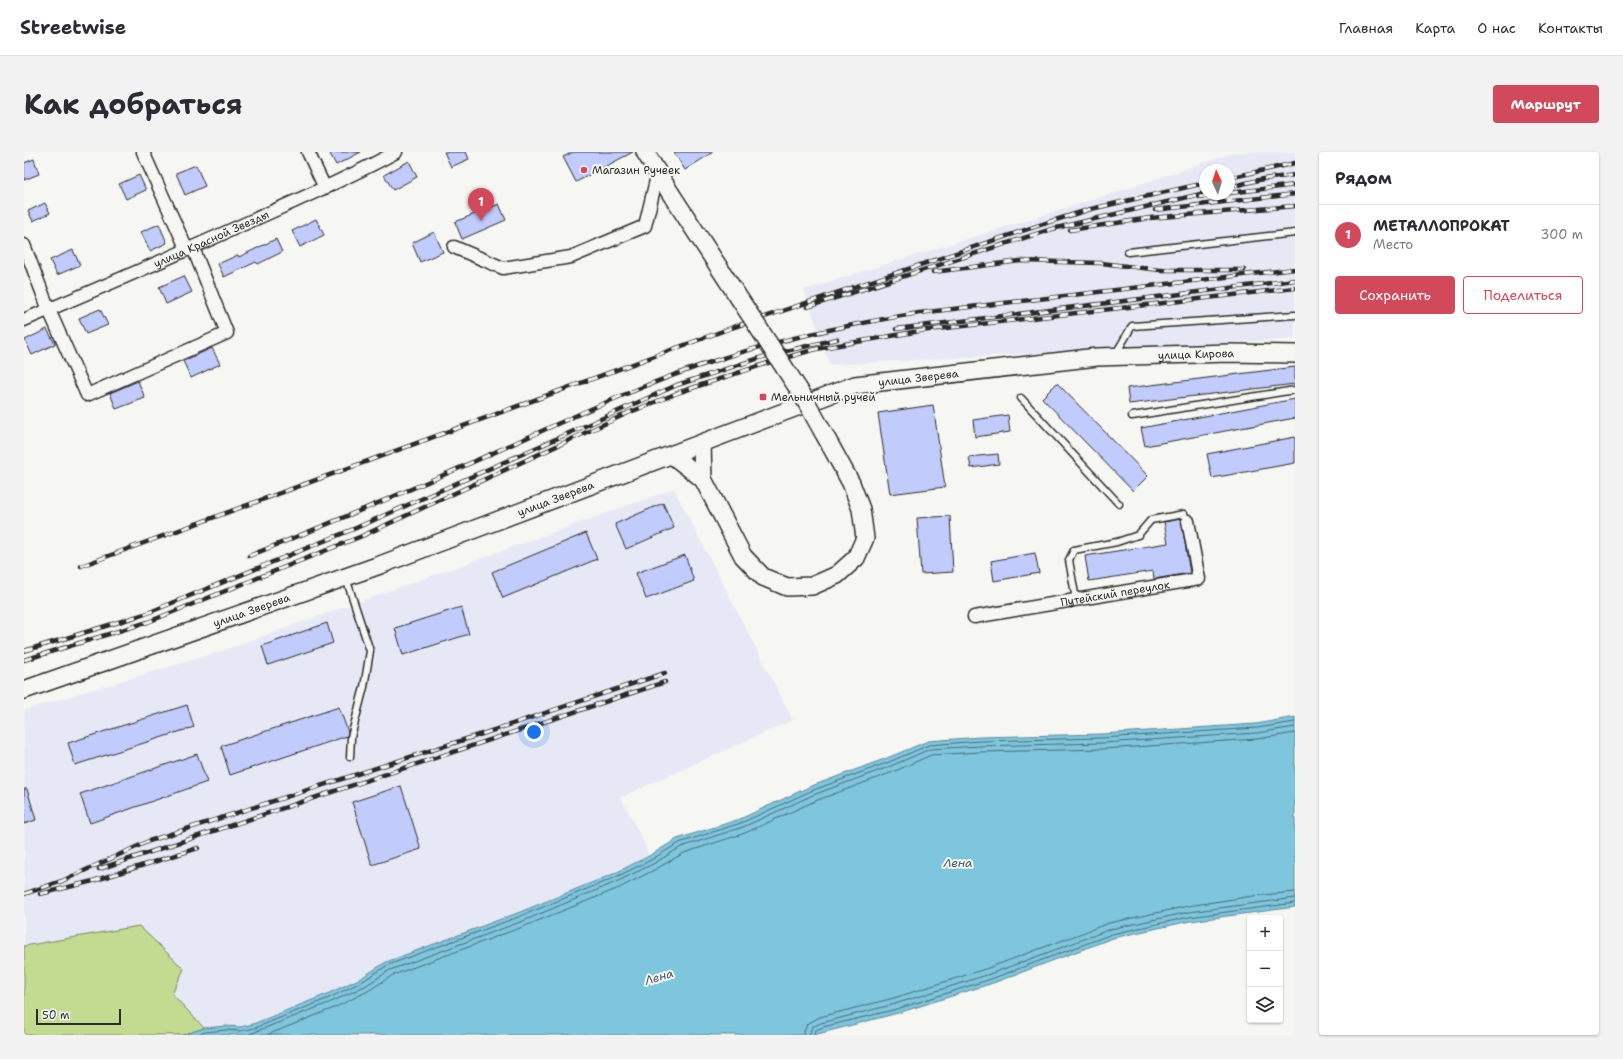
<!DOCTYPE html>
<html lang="ru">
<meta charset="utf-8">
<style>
:root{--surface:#fff;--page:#f2f2f3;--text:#2b2b33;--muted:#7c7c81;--line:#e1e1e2;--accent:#d1495b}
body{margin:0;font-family:"Shantell Sans",sans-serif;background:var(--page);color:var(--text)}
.controls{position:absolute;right:12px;bottom:12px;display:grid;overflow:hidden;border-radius:4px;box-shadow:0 1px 3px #0004}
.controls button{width:36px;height:36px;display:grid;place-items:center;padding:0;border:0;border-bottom:1px solid var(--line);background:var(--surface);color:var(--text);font:20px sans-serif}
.compass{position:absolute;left:1175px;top:12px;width:36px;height:36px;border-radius:50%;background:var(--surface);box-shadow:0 1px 3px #0004;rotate:356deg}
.scale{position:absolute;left:12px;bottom:10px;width:85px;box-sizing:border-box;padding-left:4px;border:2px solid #2b2b2b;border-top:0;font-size:11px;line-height:14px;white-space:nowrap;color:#2b2b2b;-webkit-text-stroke:3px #f6f6f2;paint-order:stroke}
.you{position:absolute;left:510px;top:580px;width:14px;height:14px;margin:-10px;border:3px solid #fff;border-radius:50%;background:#1a73e8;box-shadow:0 0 0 6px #1a73e833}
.badge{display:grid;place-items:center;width:26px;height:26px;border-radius:50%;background:var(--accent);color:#fff;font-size:13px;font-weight:700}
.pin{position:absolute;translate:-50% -33px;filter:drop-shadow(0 1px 2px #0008)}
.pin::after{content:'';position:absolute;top:21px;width:14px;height:12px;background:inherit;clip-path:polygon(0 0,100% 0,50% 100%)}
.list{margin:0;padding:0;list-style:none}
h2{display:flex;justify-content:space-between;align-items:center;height:52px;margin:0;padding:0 16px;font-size:17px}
h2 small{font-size:13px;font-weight:400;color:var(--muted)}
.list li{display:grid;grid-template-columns:26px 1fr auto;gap:12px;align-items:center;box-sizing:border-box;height:60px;padding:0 16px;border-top:1px solid var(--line)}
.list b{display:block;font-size:15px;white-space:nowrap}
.list p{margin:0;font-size:13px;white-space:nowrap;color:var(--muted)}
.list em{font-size:13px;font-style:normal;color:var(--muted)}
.actions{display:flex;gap:8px;padding:12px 16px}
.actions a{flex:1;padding:9px 0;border:1px solid var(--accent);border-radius:4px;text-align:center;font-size:14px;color:var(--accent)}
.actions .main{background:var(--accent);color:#fff}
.icon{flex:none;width:22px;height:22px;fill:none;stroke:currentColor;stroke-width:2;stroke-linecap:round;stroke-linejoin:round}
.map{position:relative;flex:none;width:1271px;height:883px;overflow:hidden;border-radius:4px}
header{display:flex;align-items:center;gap:24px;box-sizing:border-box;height:56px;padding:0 20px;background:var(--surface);border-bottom:1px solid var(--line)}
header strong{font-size:19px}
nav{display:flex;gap:22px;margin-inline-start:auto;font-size:14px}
.intro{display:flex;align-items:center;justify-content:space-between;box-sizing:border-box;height:96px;padding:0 24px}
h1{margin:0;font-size:28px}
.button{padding:10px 18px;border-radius:4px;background:var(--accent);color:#fff;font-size:14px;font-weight:700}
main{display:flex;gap:24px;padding:0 24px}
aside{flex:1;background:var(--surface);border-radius:4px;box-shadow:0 1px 3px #0004}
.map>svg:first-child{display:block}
</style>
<header>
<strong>Streetwise</strong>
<nav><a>Главная</a><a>Карта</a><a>О нас</a><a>Контакты</a></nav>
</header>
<div class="intro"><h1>Как добраться</h1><a class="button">Маршрут</a></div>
<main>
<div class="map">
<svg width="1271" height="883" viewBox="0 0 1271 883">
<rect width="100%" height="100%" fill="#f6f6f2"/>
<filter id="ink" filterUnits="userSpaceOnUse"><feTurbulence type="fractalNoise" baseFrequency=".025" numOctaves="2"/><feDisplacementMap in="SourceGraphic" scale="8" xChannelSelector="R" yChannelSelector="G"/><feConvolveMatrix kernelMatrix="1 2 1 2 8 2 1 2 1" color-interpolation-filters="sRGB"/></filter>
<g filter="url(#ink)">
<path fill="#e6e9f5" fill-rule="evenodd" d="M1212 0H1271V187L806 213 780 138 1096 39ZM1181 18H1205V42H1181Z
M650 337 769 568 597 645 620 691 625 704 589 722 496 760 362 810 337 826 303 842 229 872 216 875 202 874 180 876 148 842 115 774 0 794V558L195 500Z"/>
<path fill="#c3db91" stroke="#77835e" d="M115 774 160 817 148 842 180 876 159 883H0V794Z"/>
<path fill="#7ec6de" stroke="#5d8896" d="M1271 565V755L1166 769 1089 786 969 831 874 861 790 883H159L180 876 202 874 216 875 229 872 303 842 337 826 362 810 496 760 589 722 625 704 653 687 716 667 785 635 863 606 904 589 956 585 1078 582 1232 572Z"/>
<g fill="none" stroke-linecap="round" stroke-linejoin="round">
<path stroke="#4c6973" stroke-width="1" d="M172 883 181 880 202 878 216 879 231 876 305 846 339 829 364 813 497 764 590 726 627 708 655 691 717 671 787 639 865 610 905 593 956 589 1078 586 1233 576 1271 570
M223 883 307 850 341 834 366 818 499 769 592 730 629 712 657 695 719 675 789 643 867 614 906 597 956 594 1079 591 1233 581 1271 575
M243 883 310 856 344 839 369 823 501 774 595 736 632 717 660 701 721 681 791 649 869 620 907 603 957 600 1079 597 1233 587 1271 581
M779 883 783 872 796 865 870 846 964 816 1085 771 1164 754 1229 744 1271 740
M785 883 788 875 797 871 871 852 966 822 1087 777 1165 760 1271 746
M790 883 792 878 799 875 873 857 967 827 1088 782 1165 765 1271 751"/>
</g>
<path fill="#c1cbfc" stroke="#2b2b2b" d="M305 0H337L312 13Z
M420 0H442L445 7 427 15Z
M549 0H609L552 30 539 5Z
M650 0H689L661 18Z
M10 7 15 22 0 28V11Z
M385 9 393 25 369 38 360 23Z
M172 13 181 34 161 43 152 21Z
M115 23 122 38 102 47 95 32Z
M21 51 26 61 9 69 4 59Z
M475 52 482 68 438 87 431 70Z
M292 67 300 83 276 95 268 79Z
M135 72 143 91 126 99 117 80Z
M410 80 419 100 396 110 388 91Z
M252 87 258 100 234 112 232 110 200 125 194 112 214 103 215 105Z
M49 98 56 113 33 123 26 108Z
M160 124 168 140 142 152 135 135Z
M76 157 84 173 62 182 55 166Z
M23 177 31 192 8 203 1 188Z
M188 196 196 212 167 226 159 209Z
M1271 215V232L1105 252 1103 236Z
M114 229 121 246 92 257 86 241Z
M1033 231 1124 324 1109 339 1018 246Z
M1271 247V266L1121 294 1117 276Z
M909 253 921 335 866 342 854 261Z
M984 263 986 280 951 285 949 268Z
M1271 285V311L1188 326 1183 302Z
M974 302 975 312 947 316 945 305Z
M639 351 650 376 602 397 591 372Z
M926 364 929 420 897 422 893 366Z
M1157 367 1166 421 1130 427 1129 419 1065 429 1061 404 1144 391 1140 370Z
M562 381 573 407 479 446 468 420Z
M1011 401 1015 421 970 429 967 409Z
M661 403 670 429 622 447 612 421Z
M437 455 445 482 379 503 371 476Z
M303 471 309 491 244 513 238 494Z
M163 553 170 575 51 613 44 591Z
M315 555 324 580 323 584 206 623 197 594Z
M173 602 183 630 66 671 56 642Z
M377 634 397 697 348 713 328 650Z
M0 637H3L12 668 0 672Z"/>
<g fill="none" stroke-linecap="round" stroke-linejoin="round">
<g stroke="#2b2b2b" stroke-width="9">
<path id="lane" d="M1104 100 1271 81
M1091 203 1108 174 1271 163
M997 246 1095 352
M1108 264 1271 238
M322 426 346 499 340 535 327 585 326 605
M1052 448 1045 408 1050 398 1093 390 1114 383 1127 368 1160 362 1164 369"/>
</g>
<g stroke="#2b2b2b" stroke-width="15">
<g id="street">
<path d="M119 0 163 98"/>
<path d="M284 0 301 36"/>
<path d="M0 93 25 158 63 243 203 181 169 96"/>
<path d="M430 95 479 116 547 105 621 74 634 20"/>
<path id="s1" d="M0 168C76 136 152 103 227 69 276 47 325 26 372 0"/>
<path id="s2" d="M950 465 1175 427 1164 369"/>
</g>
</g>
<g stroke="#2b2b2b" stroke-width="20">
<g id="secondary">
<path d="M621 0 647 42"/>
<path d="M678 292 679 327 719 404 739 425 763 435 788 434 813 423 832 406 841 386 837 357 827 331 799 280"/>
<path d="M648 303 679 327"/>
<path id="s3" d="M0 538 356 413 831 233 1073 205 1205 201 1271 202"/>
</g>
</g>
<use href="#lane" stroke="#f6f6f2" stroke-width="6"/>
<use href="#street" stroke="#f6f6f2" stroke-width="12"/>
<use href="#secondary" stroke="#f6f6f2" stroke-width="17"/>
<g stroke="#2b2b2b" stroke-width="4.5">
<path id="rail" d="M1205 26 1271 11
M1205 35 1239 27 1271 23
M1205 41 1271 33
M1175 45 1197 42
M1131 58 1271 42
M1046 78 1126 66 1271 54
M909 120 996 109 1077 111 1136 118H1220
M783 155 1028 77 1181 41
M872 177 1271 128
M225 404C292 377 358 350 424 321 514 282 602 237 696 207 761 186 827 172 895 161L1271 117
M57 414 707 176 1025 70 1067 57 1181 31
M0 499 121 462 332 376 653 233 745 203 813 187
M0 508 124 470 338 384 604 261 656 240 747 210 792 197 896 179 1271 136
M75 717 641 530
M0 742 38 729 125 689 461 581 641 521
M16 742 69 729 174 696"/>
</g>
<use href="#rail" stroke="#f6f6f2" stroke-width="3" stroke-dasharray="9" stroke-linecap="butt"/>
<g stroke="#2b2b2b" stroke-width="20" stroke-linecap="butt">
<path id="secondary-bridge" d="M647 42 779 244 799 280"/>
</g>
<use href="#secondary-bridge" stroke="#f6f6f2" stroke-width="17"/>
</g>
</g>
<g fill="#d1495b" stroke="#f6f6f2" stroke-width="1.5">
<circle cx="560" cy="18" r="4"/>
<rect x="735" y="241" width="8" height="8" rx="2"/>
</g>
<g text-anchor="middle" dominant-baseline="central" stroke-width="4" stroke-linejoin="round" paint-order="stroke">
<g font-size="11" fill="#2b2b2b" stroke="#f6f6f2" text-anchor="start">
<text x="568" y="18">Магазин Ручеек</text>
<text x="747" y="245">Мельничный ручей</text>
</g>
<g font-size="11" fill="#2b2b2b" stroke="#f6f6f2">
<text stroke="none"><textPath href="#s1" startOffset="204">улица Красной Звезды</textPath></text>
<text stroke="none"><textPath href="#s3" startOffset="1228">улица Кирова</textPath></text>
<text stroke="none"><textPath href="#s3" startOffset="949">улица Зверева</textPath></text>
<text stroke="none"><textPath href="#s3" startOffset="565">улица Зверева</textPath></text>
<text stroke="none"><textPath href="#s2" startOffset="143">Путейский переулок</textPath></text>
<text stroke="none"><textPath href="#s3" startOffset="241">улица Зверева</textPath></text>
</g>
<g font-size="12" font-style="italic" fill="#445a61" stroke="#f6f6f2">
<text x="934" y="711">Лена</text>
<text transform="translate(635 825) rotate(-17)">Лена</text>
</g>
</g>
</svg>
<div class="controls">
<button>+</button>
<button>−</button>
<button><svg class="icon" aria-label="layers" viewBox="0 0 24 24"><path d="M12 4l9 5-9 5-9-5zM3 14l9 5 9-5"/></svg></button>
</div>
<svg class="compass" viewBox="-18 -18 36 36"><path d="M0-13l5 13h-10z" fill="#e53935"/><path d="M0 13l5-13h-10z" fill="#7c7c81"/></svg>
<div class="scale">50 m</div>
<div class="you"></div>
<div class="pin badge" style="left:457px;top:69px">1</div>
</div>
<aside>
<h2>Рядом<small></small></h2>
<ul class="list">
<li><span class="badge">1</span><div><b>МЕТАЛЛОПРОКАТ</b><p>Место</p></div><em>300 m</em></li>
</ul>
<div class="actions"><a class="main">Сохранить</a><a>Поделиться</a></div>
</aside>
</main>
